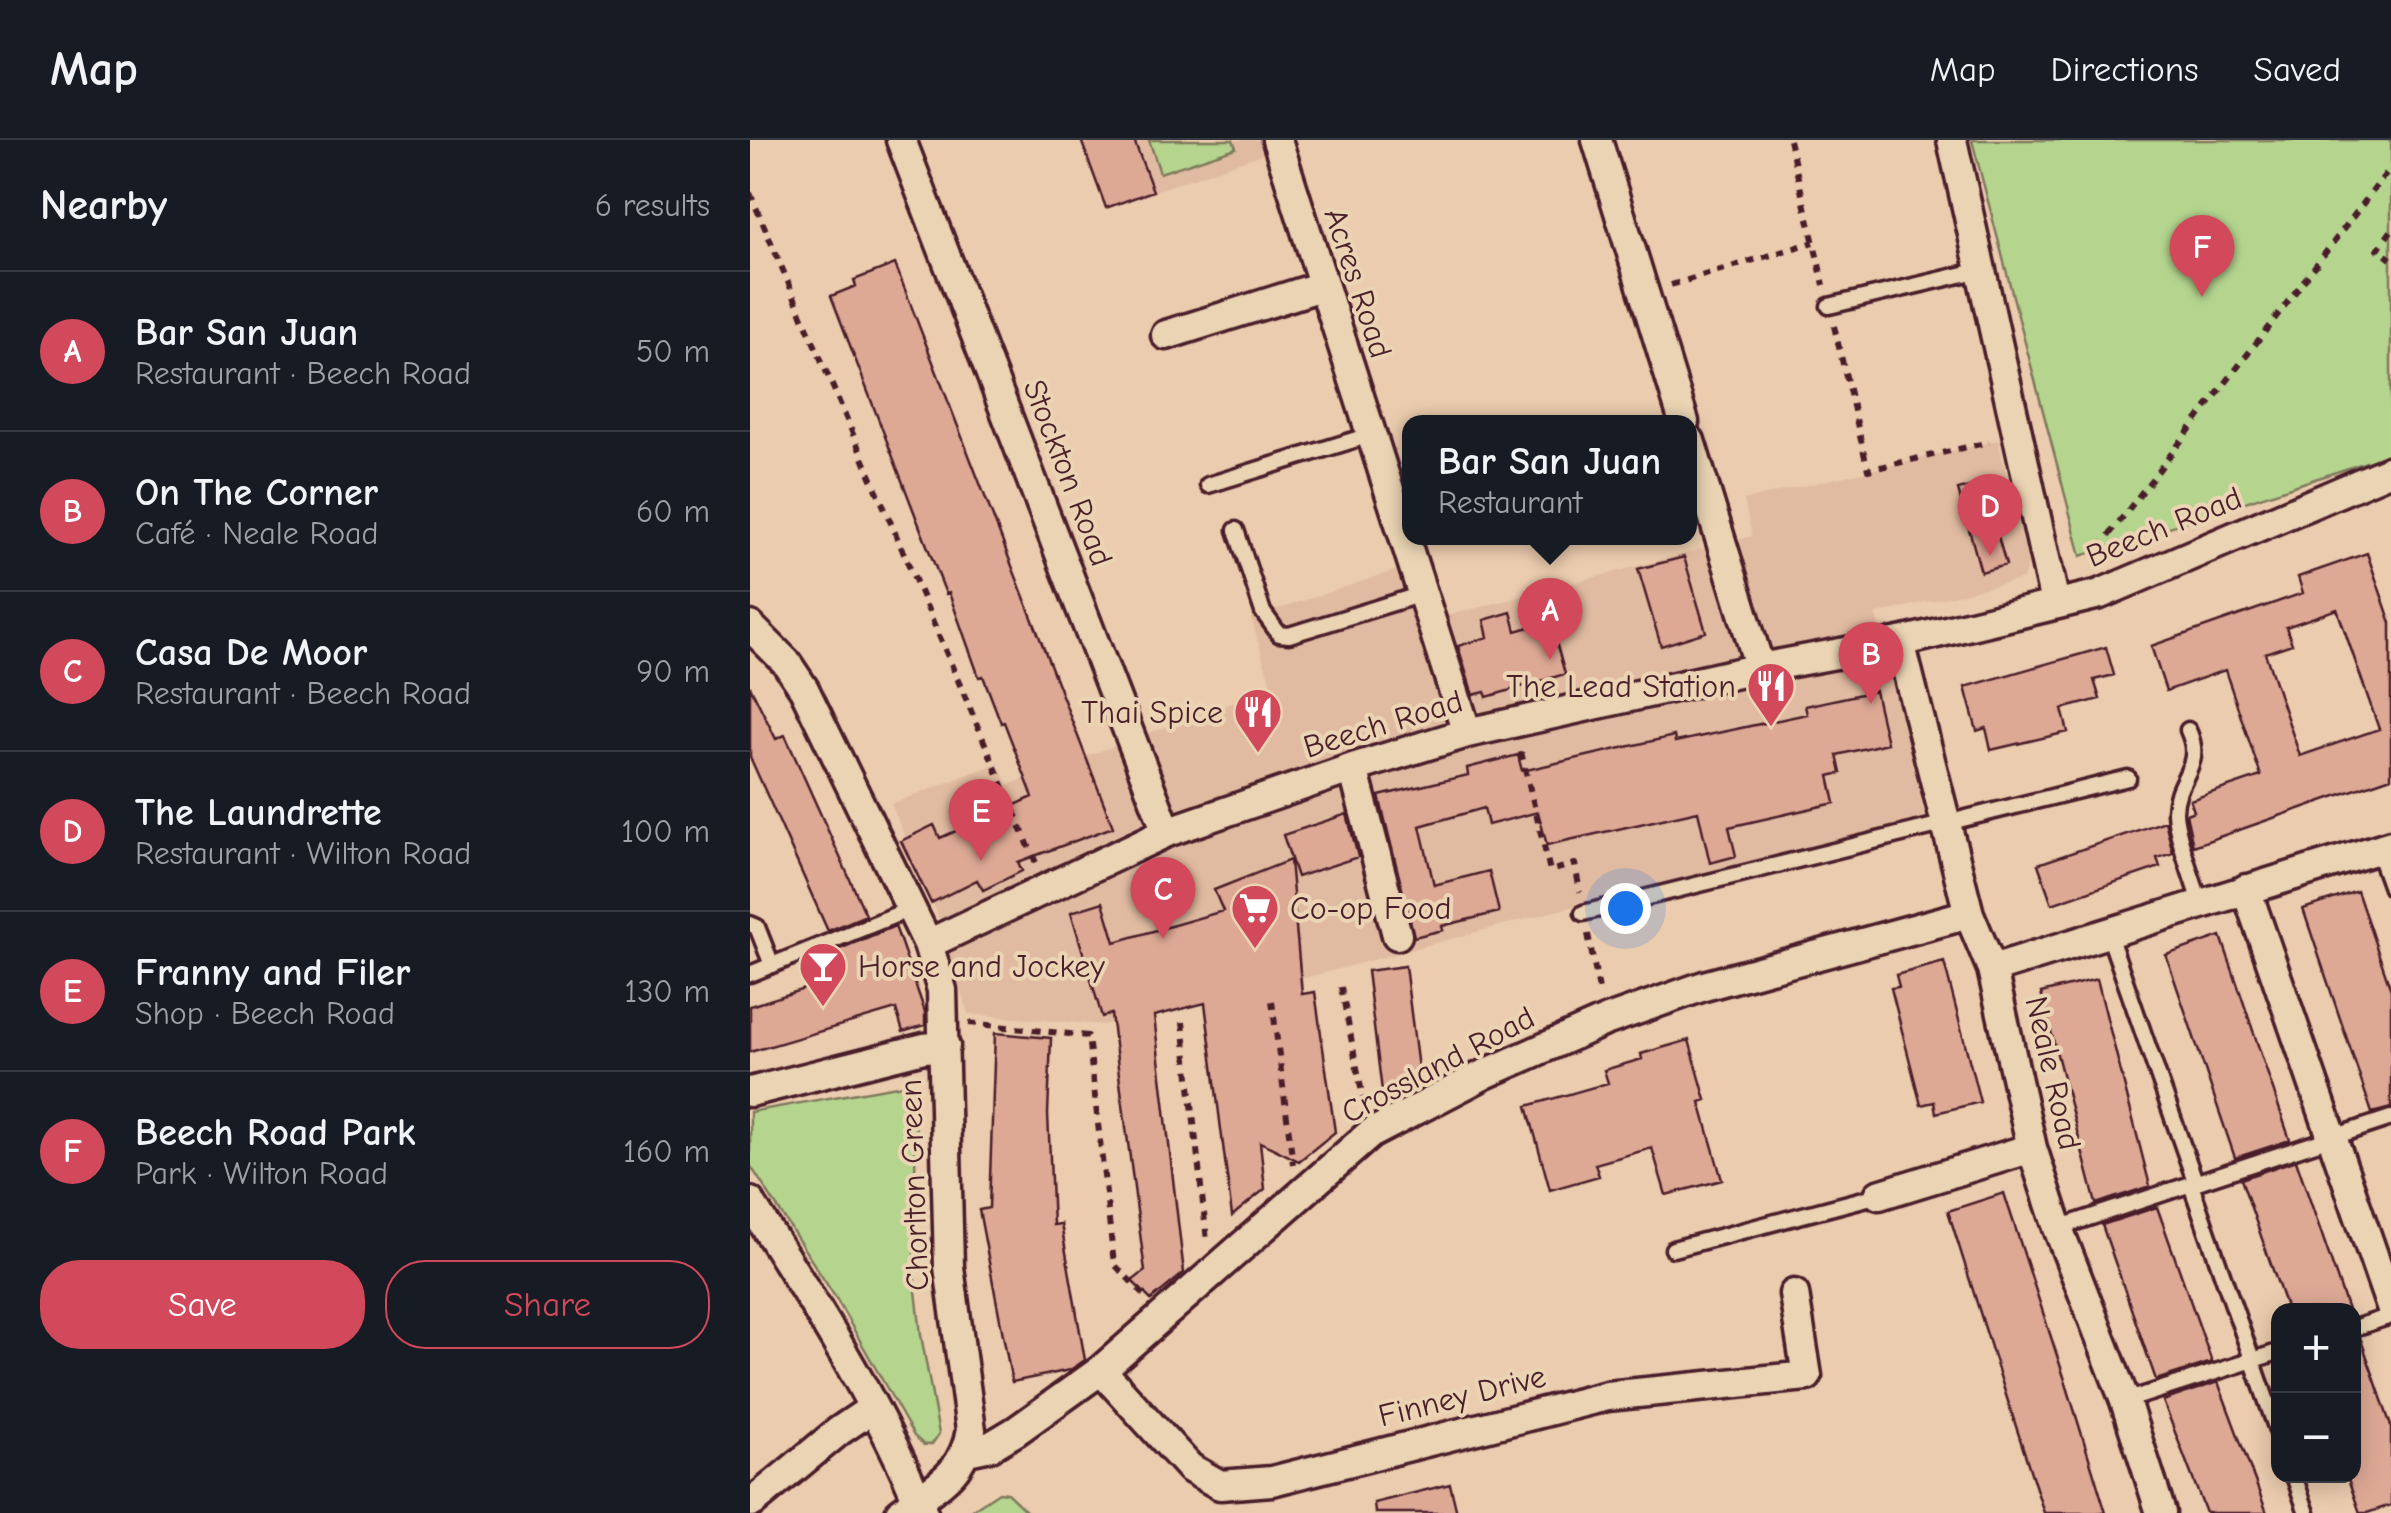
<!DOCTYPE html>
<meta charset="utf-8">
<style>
:root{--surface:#171b24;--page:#242831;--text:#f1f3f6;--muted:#9ea1a6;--line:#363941;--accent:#d1495b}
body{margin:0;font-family:"Comic Neue",sans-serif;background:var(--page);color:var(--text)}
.controls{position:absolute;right:30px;bottom:30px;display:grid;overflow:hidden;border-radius:20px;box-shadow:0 5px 25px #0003}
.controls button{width:90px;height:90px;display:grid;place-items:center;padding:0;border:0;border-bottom:2px solid var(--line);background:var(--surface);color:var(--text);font:50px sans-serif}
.you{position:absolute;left:875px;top:768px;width:35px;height:35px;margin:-25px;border:8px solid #fff;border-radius:50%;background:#1a73e8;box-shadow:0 0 0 15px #1a73e833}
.badge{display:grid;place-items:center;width:65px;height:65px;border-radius:50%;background:var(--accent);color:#fff;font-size:32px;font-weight:700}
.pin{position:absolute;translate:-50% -82px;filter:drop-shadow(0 2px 5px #0008)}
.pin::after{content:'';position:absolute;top:52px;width:35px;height:30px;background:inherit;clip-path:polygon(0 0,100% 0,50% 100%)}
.popup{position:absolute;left:652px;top:275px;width:295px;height:130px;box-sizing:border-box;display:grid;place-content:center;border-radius:20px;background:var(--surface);filter:drop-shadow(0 2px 8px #0005);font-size:32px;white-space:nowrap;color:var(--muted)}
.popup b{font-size:38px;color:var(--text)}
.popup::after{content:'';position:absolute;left:50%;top:100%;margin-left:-20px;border:20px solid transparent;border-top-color:var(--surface)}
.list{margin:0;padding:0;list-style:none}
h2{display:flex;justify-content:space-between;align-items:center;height:130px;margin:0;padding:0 40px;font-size:42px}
h2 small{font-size:32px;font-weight:400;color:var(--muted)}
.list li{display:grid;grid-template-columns:65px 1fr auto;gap:30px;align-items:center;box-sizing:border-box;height:160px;padding:0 40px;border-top:2px solid var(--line)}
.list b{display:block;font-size:38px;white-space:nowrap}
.list p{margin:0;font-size:32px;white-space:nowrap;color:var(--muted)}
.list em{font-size:32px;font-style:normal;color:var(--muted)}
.actions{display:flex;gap:20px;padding:30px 40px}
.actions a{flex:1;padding:22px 0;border:2px solid var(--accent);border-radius:40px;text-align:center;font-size:35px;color:var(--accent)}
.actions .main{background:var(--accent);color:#fff}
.map{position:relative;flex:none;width:1641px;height:1373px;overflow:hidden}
header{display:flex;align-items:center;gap:60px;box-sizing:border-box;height:140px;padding:0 50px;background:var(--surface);border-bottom:2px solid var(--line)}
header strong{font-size:48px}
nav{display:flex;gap:55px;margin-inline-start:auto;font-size:35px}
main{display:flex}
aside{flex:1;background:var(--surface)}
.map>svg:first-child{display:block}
</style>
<header>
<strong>Map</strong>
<nav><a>Map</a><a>Directions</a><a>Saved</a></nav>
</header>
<main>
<aside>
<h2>Nearby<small>6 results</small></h2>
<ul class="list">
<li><span class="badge">A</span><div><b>Bar San Juan</b><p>Restaurant · Beech Road</p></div><em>50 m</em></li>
<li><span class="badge">B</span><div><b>On The Corner</b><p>Café · Neale Road</p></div><em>60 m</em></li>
<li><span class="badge">C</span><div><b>Casa De Moor</b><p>Restaurant · Beech Road</p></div><em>90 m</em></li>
<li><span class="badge">D</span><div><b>The Laundrette</b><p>Restaurant · Wilton Road</p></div><em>100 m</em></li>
<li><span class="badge">E</span><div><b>Franny and Filer</b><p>Shop · Beech Road</p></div><em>130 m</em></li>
<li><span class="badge">F</span><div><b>Beech Road Park</b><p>Park · Wilton Road</p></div><em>160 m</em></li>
</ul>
<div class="actions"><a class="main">Save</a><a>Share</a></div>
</aside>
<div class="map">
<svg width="1641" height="1373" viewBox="0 0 1641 1373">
<rect width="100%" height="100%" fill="#ebccae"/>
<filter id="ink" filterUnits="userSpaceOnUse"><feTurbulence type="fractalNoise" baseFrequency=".01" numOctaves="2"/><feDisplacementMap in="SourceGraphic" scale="20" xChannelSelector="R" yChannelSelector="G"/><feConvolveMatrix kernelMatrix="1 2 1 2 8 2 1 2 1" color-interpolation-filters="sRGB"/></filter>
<g filter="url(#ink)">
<path fill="#e1bba1" d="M331 0H514L518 12 356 68Z
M1248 300 1278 424 1273 439 1126 474 1176 679 899 746 559 837 353 885 218 874 188 776 141 664 248 623 258 645 522 548 501 478 677 420 696 476 1002 396 994 360Z"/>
<path fill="#b5d58f" stroke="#807a5d" stroke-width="2.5" d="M399 0H483L486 8 410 33Z
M1222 0H1641V314L1331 416Z
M158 944 164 947 166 953 164 1133 171 1195 189 1294 182 1304 174 1305 164 1296 87 1160 0 1025V972Z
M249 1352 257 1353 278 1373H217Z"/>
<path fill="#dda995" stroke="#4a1f2b" stroke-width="2.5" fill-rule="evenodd" d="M331 0H384L403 51 356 68Z
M145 124 363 687 268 722 272 731 233 750 227 740 181 763 151 701 184 685 190 698 283 657 254 582 251 583 233 536 229 537 199 453 196 454 171 390 81 156 106 146 104 140Z
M1233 343 1256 425 1231 432 1208 350Z
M1617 413 1641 483V637L1443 706 1436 674 1444 671 1440 660 1511 636 1475 530 1416 551 1401 506 1553 453 1548 437ZM1587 469 1629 589 1550 616 1515 513 1542 504 1536 487Z
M934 417 956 492 911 506 888 429Z
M761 472 766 491 800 481 815 534 737 557 735 552 723 555 708 506 738 497 734 480Z
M1356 507 1364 535 1344 540 1350 559 1312 569 1318 592 1241 610 1236 588 1227 591 1215 547Z
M0 546 26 599 35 595 116 775 78 791 0 617Z
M1125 551 1137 603 1087 615 1091 633 1079 636 1085 663 979 687 986 716 960 723 948 671 797 705 788 672 738 685 734 668 670 686 684 745 739 731 749 772 692 786 693 790 664 797 629 656 718 635 717 628 768 615 772 631 924 596 925 602 1057 574 1055 566Z
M597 674 608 717 547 737 533 695Z
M1415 681 1423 713 1407 718 1410 727 1302 764 1288 724Z
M540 720 552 854 565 852 585 992 549 1021 510 1002 515 1049 482 1076 455 863 404 876 434 1133 401 1160 382 1141 395 1131 361 874 352 877 321 772 353 762 365 802 473 771 464 750Z
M1607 751 1641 850V968L1622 973 1553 769Z
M145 786 175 872V885L153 892 146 869 0 912V866L83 840 75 815Z
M1471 796 1540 1000 1485 1018 1416 815Z
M1194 822 1230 962 1186 973 1184 962 1171 965 1141 848 1149 847 1146 835Z
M655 826 669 936 633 959 617 831Z
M1347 839 1400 1046 1346 1064 1291 853Z
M245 893 301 898 298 974 303 1085 311 1084 335 1220 320 1230 262 1242 229 1070 239 1068Z
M939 900 956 960 950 962 972 1040 916 1055 902 1008 845 1024 849 1036 800 1050 777 966 858 943 854 930 892 919 891 914Z
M1546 1020 1598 1170H1537L1491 1039Z
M1254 1053 1315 1240 1356 1373H1294L1262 1274 1198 1071Z
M1407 1067 1462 1222 1406 1240 1352 1085Z
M1610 1197 1641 1286V1365L1617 1373H1610L1597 1336H1604V1198Z
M1468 1242 1517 1373H1456L1413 1261Z
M700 1344 707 1373H625L624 1363Z"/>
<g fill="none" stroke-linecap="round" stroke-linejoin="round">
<g stroke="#4a1f2b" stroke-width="21">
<path id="lane" d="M1079 166 1231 130
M458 345 620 295
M486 390 513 472 529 494 539 495 672 454
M1438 590C1455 627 1426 636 1425 671 1425 692 1443 740 1450 762
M1627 709 1641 748
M833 773 1378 638
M0 784 7 787 22 825
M1358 792 1446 1044
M0 834 160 769
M1441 1045 1528 1293
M1308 1088 1641 978
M923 1109 1129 1055
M1604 1188 1641 1176
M1375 1261 1528 1212
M1544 1336 1557 1373"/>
</g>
<g stroke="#4a1f2b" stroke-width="35">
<path id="street" d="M151 0 417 692
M527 0 717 593
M847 0 934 282
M1202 0 1305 463
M416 195 572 146
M940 301 1010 528
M0 486 36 522 54 549 178 804 192 850 199 1127 221 1290C213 1337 183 1347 150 1373
M1150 502 1219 774 1242 829 1282 1008 1308 1088 1375 1261 1411 1373
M603 628 647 795
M1496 749 1641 1167
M178 804 417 692 603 628 717 593 1010 528 1150 502 1350 454 1641 330
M1242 829 1641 705
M0 952 174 908 195 906
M1129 1055 1282 1008
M0 1062C63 1162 129 1263 173 1373
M351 1230 440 1328 470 1345 522 1341 857 1256 1057 1236 1044 1154
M217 1311 241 1306 266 1291 351 1230 620 994 735 934 855 881 954 846 1219 774
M0 1359 3 1362 89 1291 123 1268"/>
</g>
<path stroke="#4a1f2b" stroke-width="6" stroke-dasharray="8 8" stroke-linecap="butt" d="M1039 0 1074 145
M0 53 286 723
M1641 91 1628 109 1641 119
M921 145 1064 102
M1084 186 1118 330 1239 302
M1347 423 1346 412 1641 27
M771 612 800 731 825 724 830 752
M838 794 850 855
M591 847 614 963
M522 861 543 1024
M433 882 457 1101
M219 883 338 896 364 1124 394 1155
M231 1373H232"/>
<use href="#lane" stroke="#ead4b3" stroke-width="14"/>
<use href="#street" stroke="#ead4b3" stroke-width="28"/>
</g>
</g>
<defs>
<g id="restaurant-pin" transform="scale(2.5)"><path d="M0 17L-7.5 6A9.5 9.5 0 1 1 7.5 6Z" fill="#d1495b" stroke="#ead4b3"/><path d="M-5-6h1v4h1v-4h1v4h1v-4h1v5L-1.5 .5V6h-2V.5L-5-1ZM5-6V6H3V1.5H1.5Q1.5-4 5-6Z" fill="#fff"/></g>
<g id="supermarket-pin" transform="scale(2.5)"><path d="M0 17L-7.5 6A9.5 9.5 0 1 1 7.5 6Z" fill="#d1495b" stroke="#ead4b3"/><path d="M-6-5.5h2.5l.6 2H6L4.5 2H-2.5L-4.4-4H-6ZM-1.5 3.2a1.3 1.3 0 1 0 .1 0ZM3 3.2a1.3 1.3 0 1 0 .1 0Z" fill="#fff"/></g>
<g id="bar-pin" transform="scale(2.5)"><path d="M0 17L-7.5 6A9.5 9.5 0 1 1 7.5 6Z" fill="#d1495b" stroke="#ead4b3"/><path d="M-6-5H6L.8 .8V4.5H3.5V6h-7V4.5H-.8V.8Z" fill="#fff"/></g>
</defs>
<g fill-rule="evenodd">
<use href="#restaurant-pin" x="1021" y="546"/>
<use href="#restaurant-pin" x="508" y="572"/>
<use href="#supermarket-pin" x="505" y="768"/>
<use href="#bar-pin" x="73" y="826"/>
</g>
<g text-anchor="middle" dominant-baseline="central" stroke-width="8" stroke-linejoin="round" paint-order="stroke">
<g font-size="32" fill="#4a1f2b" stroke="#ead4b3">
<text transform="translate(608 143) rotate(72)">Acres Road</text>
<text transform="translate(318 333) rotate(69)">Stockton Road</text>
<text transform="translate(1414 387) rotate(-22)">Beech Road</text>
<text transform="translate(633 584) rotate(-17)">Beech Road</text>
<text transform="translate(688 925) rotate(-28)">Crossland Road</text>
<text transform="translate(1303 933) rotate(77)">Neale Road</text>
<text transform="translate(164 1045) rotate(-92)">Chorlton Green</text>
<text transform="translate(712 1256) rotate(-14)">Finney Drive</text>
</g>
<g font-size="32" fill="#4a1f2b" stroke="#ead4b3" text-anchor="end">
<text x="986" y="546">The Lead Station</text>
<text x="473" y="572">Thai Spice</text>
<text x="540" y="768" text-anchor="start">Co-op Food</text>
<text x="108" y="826" text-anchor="start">Horse and Jockey</text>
</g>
</g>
</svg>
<div class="controls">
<button>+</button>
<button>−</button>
</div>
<div class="you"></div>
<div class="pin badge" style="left:800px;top:520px">A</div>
<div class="popup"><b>Bar San Juan</b>Restaurant</div>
<div class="pin badge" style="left:1121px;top:564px">B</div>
<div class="pin badge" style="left:413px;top:799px">C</div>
<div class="pin badge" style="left:1240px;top:416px">D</div>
<div class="pin badge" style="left:231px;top:721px">E</div>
<div class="pin badge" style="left:1452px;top:157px">F</div>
</div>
</main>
